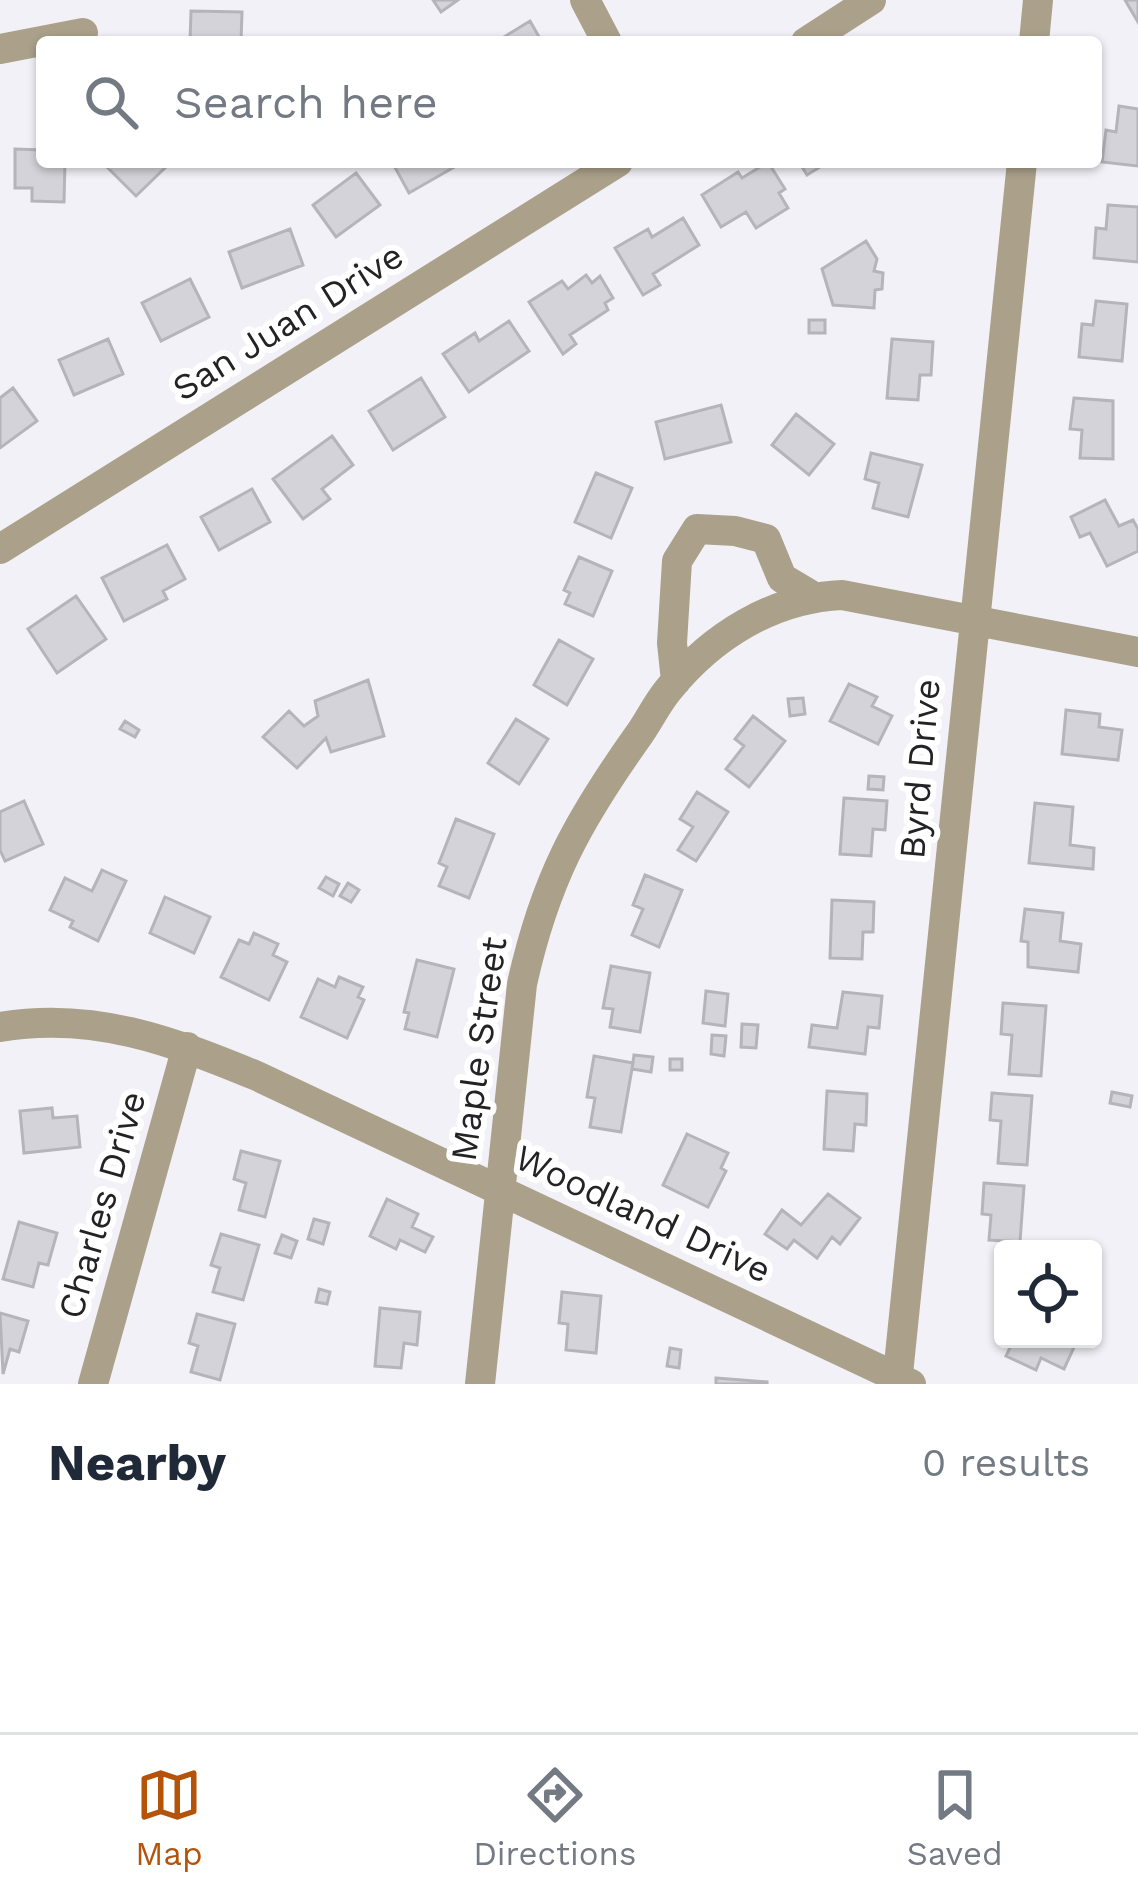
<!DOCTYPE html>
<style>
:root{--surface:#fff;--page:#f6f6f7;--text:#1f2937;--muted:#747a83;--line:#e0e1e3;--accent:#b45309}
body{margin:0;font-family:"Work Sans",sans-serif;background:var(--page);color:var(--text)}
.controls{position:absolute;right:36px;bottom:36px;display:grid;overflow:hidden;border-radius:12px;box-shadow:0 3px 9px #0004}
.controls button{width:108px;height:108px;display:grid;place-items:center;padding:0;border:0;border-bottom:3px solid var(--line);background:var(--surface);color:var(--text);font:60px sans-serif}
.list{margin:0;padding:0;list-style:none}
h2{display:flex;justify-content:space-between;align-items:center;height:156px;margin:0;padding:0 48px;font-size:51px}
h2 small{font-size:39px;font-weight:400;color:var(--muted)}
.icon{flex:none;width:66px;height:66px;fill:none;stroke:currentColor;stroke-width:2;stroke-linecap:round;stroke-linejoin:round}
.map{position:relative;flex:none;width:1138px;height:1384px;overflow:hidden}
.search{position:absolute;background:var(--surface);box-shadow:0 3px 9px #0004;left:36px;right:36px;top:36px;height:132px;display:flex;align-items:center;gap:30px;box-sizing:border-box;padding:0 42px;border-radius:12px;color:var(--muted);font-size:45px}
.sheet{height:348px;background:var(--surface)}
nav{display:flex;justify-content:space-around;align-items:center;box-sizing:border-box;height:168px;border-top:3px solid var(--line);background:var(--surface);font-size:33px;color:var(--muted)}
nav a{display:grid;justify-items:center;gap:6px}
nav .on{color:var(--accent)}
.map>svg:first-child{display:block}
</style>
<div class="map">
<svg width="1138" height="1384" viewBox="0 0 1138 1384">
<rect width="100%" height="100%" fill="#f1f1f7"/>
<path fill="#d3d3d9" stroke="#b4b4ba" stroke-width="3" d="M433 0H458L441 12Z
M1125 0H1138V22Z
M191 11 242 12 241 42H190Z
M530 21 542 42H496Z
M1119 106 1138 109V166L1102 162 1106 130 1116 132Z
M15 149 42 150V162H65L64 202 32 201V188H15Z
M114 162H171L136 196 108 168Z
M392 162H463L409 193Z
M768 162 785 189 779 193 788 208 756 228 746 212 721 227 702 195 738 172 742 178Z
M799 162H828L807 175Z
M356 173 380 205 336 237 313 205Z
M1108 205 1138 207V262L1094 258 1096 228 1106 229Z
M683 218 699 245 653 274 660 285 643 295 615 248 648 229 652 237Z
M290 229 303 265 242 288 229 252Z
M866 241 877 259 874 271 883 273 882 289 875 290 874 308 833 305 822 269Z
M586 275 592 283 600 276 613 298 605 303 608 310 570 335 576 344 563 354 529 302 562 281 568 289Z
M190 279 209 317 161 341 142 303Z
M1096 301 1127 304 1122 361 1079 357 1082 324 1093 325Z
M809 320H825V333H809Z
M509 321 529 351 469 392 443 354 475 333 479 341Z
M108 339 123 374 74 395 59 360Z
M892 339 933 342 931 375H920L918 400 887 398Z
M421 378 445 417 393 450 369 411Z
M13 388 37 421 0 448V398Z
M1074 398 1113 401V459L1080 458 1082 430 1070 429Z
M721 405 731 442 665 459 656 422Z
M796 414 834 444 809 475 772 445Z
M332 436 353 465 322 489 330 499 303 519 273 479Z
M871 453 922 465 908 517 873 508 879 483 865 479Z
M596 473 632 488 611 538 575 522Z
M252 489 270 522 219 550 201 517Z
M1105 500 1119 526 1133 520 1138 529V551L1107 566 1090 533 1080 537 1071 517Z
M167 545 185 579 163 591 167 599 124 621 102 578Z
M579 557 612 571 593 616 565 604 570 593 564 590Z
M76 596 106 639 57 673 28 629Z
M559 640 593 659 567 705 534 685Z
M368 680 384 736 331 752 326 738 297 768 263 737 289 711 304 726 318 716 315 701Z
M849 684 877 697 872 706 892 716 878 744 830 721Z
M803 698 805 714 790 716 788 699Z
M1066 710 1100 714 1099 727 1122 730 1118 760 1062 754Z
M753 716 785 741 749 787 726 769 744 746 735 739Z
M516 719 548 739 519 784 488 763Z
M125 721 139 730 135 737 120 729Z
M869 776 884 777 883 790 868 789Z
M697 792 728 812 696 861 678 850 693 827 680 819Z
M844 798 887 801 885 830 873 829 871 856 840 854Z
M24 801 43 844 5 861 0 850V812Z
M1035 803 1073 807 1070 845 1094 848 1093 869 1029 863Z
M456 819 494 834 469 898 439 886 447 867 439 863Z
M102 870 126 881 98 941 70 927 73 921 50 910 65 878 92 891Z
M645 875 682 890 659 947 632 935 643 909 633 905Z
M326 877 339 884 333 896 319 888Z
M348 883 359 890 351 902 340 896Z
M165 897 210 917 194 953 150 933Z
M832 900 874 902 873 932H863L862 959 830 958Z
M1025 909 1063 913 1060 941 1081 944 1078 972 1028 967V942L1021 941Z
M254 933 278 944 273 955 287 962 269 1000 221 977 239 940 249 944Z
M417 960 454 969 437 1037 405 1029 409 1013 404 1012Z
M611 966 650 973 640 1032 610 1027 613 1009 603 1008Z
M339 977 363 987 358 997 364 1000 347 1038 301 1017 318 979 335 987Z
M706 991 728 994 725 1026 703 1023Z
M843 992 882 996 879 1028 868 1027 865 1054 809 1047 812 1025 837 1028Z
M1003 1003 1046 1006 1041 1076 1009 1074 1012 1035 1001 1034Z
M742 1024 758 1025 756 1048 741 1047Z
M712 1035 726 1036 724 1056 711 1054Z
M634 1055 653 1057 651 1072 632 1069Z
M594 1056 633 1063 621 1132 590 1127 595 1098 587 1097Z
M670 1059H682V1070H670Z
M827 1091 867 1094 866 1125 855 1124 853 1151 824 1149Z
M1112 1092 1132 1096 1130 1107 1110 1103Z
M992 1093 1032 1096 1027 1165 998 1163 1001 1121 990 1120Z
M52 1108 53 1118 77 1116 80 1147 24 1153 20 1111Z
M687 1134 728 1153 721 1168 726 1171 708 1207 663 1185Z
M241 1151 280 1161 265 1217 239 1210 246 1183 234 1179Z
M984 1183 1024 1186 1020 1242 989 1240 991 1215 982 1214Z
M828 1194 860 1218 840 1244 832 1237 817 1258 794 1240 787 1249 765 1234 782 1210 801 1225Z
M387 1199 418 1214 412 1227 433 1237 425 1252 400 1240 396 1249 370 1236Z
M314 1219 329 1223 323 1244 308 1239Z
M19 1222 57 1233 48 1265 39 1263 33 1287 3 1279Z
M221 1234 259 1245 243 1300 213 1292 220 1268 211 1265Z
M282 1235 297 1241 291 1258 275 1253Z
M319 1289 330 1292 327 1304 316 1302Z
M562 1292 601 1296 596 1353 566 1350 568 1324 559 1323Z
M380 1308 420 1312 417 1345 404 1343 401 1368 375 1366Z
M0 1313 28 1321 19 1352 10 1349 3 1374Z
M197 1314 235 1324 220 1380 191 1372 198 1346 189 1343Z
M1014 1339H1068L1076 1343 1064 1369 1041 1358 1036 1370 1006 1356Z
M670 1348 681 1350 679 1368 667 1366Z
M716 1378 767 1382V1384H716Z"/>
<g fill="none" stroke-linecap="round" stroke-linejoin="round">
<path stroke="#aba18a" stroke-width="30" d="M585 0 607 42
M806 42 871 0
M1034 42 1038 0
M0 49 83 33
M0 549 618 162
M676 681 672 643 677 561 697 529 735 531 766 539 782 578 814 597
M0 1027C93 1011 172 1041 257 1076L911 1384
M93 1384 187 1047
M480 1384 522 984C545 880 577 822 638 736 649 721 657 703 669 689 712 636 773 598 842 595L1138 652
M897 1384 1022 162"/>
</g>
<g text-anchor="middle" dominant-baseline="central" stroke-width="12" stroke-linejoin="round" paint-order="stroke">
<g font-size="36" fill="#232325" stroke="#fff">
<text transform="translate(288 322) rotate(-32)">San Juan Drive</text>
<text transform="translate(920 769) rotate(-85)">Byrd Drive</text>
<text transform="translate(479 1049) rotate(-82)">Maple Street</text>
<text transform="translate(102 1205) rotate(-74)">Charles Drive</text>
<text transform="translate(643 1214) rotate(25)">Woodland Drive</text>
</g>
</g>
</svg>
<div class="controls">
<button><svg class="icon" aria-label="locate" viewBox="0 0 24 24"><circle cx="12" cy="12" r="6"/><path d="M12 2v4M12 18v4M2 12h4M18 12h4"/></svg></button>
</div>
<div class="search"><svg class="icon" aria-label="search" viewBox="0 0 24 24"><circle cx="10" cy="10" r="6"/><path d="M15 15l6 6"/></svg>Search here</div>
</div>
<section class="sheet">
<h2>Nearby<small>0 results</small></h2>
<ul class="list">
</ul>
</section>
<nav>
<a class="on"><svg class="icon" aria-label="map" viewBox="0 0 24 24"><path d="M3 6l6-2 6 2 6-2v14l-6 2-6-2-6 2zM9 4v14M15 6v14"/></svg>Map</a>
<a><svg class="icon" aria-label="directions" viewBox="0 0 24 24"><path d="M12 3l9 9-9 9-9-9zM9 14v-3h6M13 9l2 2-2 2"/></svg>Directions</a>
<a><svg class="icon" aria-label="saved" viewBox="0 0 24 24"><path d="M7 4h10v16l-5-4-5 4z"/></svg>Saved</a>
</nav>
